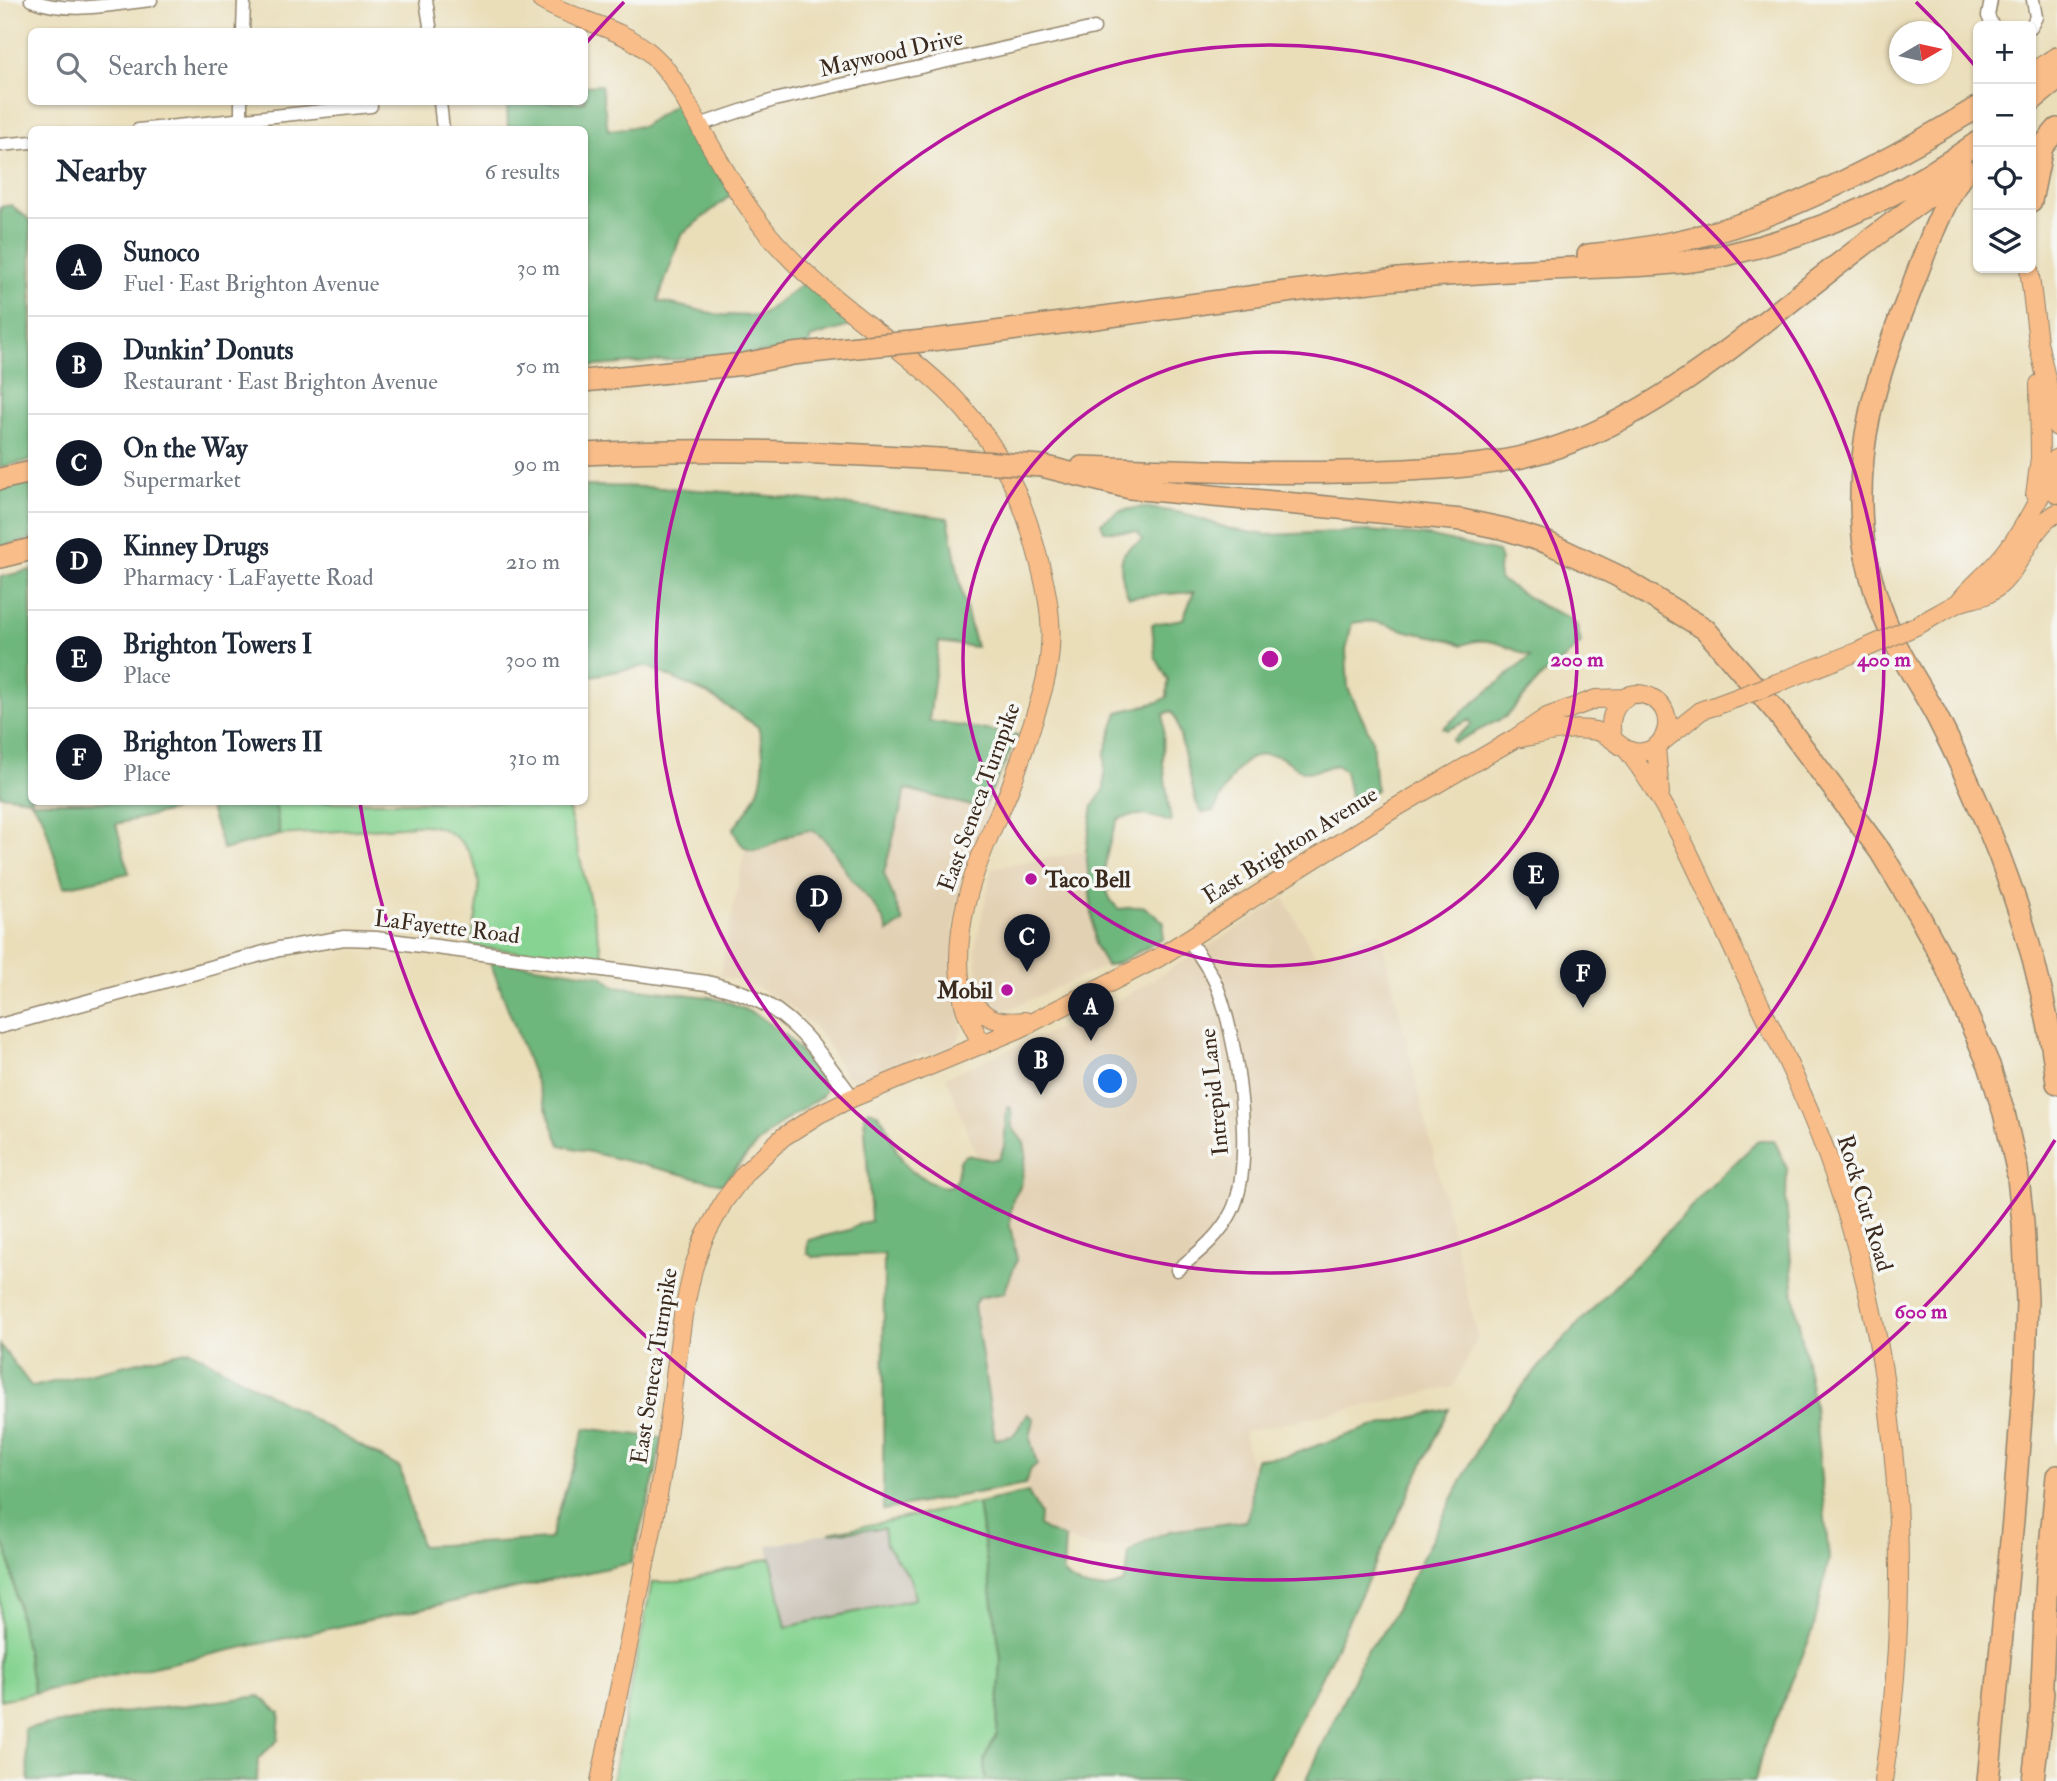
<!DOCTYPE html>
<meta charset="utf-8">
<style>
:root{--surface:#fff;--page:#f2f2f3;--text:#1f2937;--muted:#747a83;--line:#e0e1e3;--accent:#111827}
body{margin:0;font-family:"IM FELL Double Pica",serif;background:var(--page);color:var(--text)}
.controls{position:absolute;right:21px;top:21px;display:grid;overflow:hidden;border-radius:10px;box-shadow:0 2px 5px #0004}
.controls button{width:63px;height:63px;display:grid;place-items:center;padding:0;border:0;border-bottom:2px solid var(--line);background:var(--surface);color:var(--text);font:35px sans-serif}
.compass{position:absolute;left:1889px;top:21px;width:63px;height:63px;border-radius:50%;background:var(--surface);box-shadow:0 2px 5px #0004;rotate:81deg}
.you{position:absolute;left:1111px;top:1082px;width:24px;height:24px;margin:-18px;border:5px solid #fff;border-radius:50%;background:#1a73e8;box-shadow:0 0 0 10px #1a73e833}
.badge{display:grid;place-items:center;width:46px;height:46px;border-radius:50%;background:var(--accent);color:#fff;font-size:23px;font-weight:700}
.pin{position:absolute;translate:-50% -58px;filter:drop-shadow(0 2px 4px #0008)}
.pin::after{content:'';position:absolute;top:37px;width:24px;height:21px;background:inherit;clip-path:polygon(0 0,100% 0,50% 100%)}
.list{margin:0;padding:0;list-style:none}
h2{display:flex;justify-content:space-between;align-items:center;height:91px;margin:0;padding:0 28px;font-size:30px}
h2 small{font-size:23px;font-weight:400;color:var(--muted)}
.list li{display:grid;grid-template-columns:46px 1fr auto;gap:21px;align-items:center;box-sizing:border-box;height:98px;padding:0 28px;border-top:2px solid var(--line)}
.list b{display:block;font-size:26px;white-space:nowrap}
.list p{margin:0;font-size:23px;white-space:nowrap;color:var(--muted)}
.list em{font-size:23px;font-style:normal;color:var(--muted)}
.icon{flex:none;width:38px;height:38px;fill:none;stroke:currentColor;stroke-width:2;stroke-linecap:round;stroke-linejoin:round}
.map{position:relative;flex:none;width:2057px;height:1781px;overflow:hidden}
.search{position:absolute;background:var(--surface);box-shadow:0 2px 5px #0004;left:28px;top:28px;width:560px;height:77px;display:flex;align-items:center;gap:18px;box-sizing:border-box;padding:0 24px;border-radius:10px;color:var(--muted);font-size:26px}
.panel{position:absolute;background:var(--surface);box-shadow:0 2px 5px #0004;left:28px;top:126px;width:560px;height:679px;border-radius:10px}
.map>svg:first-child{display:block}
</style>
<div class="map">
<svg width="2057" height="1781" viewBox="0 0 2057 1781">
<rect width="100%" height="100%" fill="#f6f6f2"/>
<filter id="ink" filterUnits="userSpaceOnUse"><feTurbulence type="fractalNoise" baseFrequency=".0143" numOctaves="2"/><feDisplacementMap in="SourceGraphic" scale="14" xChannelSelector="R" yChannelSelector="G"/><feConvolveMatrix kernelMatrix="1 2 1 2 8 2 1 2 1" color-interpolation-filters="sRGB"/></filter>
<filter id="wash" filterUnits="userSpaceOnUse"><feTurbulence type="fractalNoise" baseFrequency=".00686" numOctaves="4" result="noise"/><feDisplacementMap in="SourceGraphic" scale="28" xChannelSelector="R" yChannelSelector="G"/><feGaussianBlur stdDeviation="1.57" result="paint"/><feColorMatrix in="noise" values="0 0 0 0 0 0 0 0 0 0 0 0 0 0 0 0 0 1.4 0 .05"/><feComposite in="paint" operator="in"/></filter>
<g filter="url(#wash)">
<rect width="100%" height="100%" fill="#eadeb9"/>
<path fill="#e3d1b4" d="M906 789 993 812 977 841 960 886 954 929 962 1032 955 1045 935 1054 918 1055 862 1078 854 1079 846 1075 823 1037 791 1007 757 987 720 975 745 849 761 851 793 834 811 830 823 837 836 851 849 876 883 916 888 931 903 921 884 873Z
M1086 851 1095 945 1106 966 1009 1009 1002 1010 992 1009 985 1002 980 994 975 948 992 868Z
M1284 898 1317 958 1359 938 1380 932 1478 1338 1453 1387 1244 1432 1252 1470 1253 1493 1252 1510 1245 1522 1170 1531 1123 1548H1092L1048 1532 1039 1526 1040 1514 1028 1492 1025 1484 1026 1477 995 1439 974 1305 978 1298 975 1186 977 1156 946 1077 1071 1023 1127 995 1222 938Z"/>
<path fill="#cac3b8" d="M884 1528 886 1545 911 1579 915 1599 786 1627 768 1546 829 1533Z"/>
<path fill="#87d492" stroke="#617f58" stroke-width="2" d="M275 802H567L604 962 471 946C473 927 480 905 479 886 475 842 444 817 401 827L280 835Z
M978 1503 1001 1658 997 1734 984 1759 986 1781H612L652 1582H680L771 1558 786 1627 915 1599 911 1579 886 1545 884 1528 829 1533Z
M0 1537 8 1553 34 1693 0 1700Z"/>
<path fill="#6db67c" stroke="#54704d" stroke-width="2" d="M601 85 608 130 643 126 677 103 731 195 681 235 658 301 720 315 760 316 804 283 856 324 810 338 809 349 585 367 584 130 508 129 507 102H584L585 86Z
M11 205 31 221 32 460 0 467V207Z
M31 482V539L0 547V490Z
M585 486C706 486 828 501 948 518L962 593 976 647 939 642 929 721 1018 735 983 809 906 789 884 873 903 922 888 932C880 907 865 897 850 877 835 857 835 845 812 830 804 831 797 832 790 835 764 847 747 865 733 829 762 795 770 771 758 727L708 694 646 666 585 677Z
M1143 507 1182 513 1230 529 1266 535 1368 531 1428 536 1498 552 1501 560 1498 569 1499 579 1542 606 1568 617 1577 626 1581 643 1558 665 1543 675 1507 716 1454 743 1452 740 1471 725 1470 720 1447 730 1443 728 1530 657C1506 646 1488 634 1462 645 1444 636 1426 636 1407 631 1384 624 1377 619 1352 623L1346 650 1348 688 1372 739 1376 790 1352 805 1345 771 1336 765C1326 767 1313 774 1303 771 1293 767 1286 757 1274 755 1241 748 1225 788 1214 811L1202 813 1196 802 1176 719 1171 711 1164 714 1163 763 1171 822C1149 815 1141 812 1118 819 1108 844 1094 889 1119 909L1143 906 1164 922 1163 939 1120 962 1106 966 1095 945 1086 851 1093 806 1104 790 1105 752 1118 712 1158 702 1167 697 1168 680 1155 656 1152 624 1183 619 1194 592 1129 597C1123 586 1116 560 1127 550 1131 546 1137 544 1142 540L1138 532 1104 531 1101 523 1119 511Z
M31 570 32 802H275L280 835 223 850 208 802 116 824 129 873 64 887 43 818 29 799 0 795V577Z
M489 959 602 976 614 986 709 997 731 1003 759 1016 788 1038 807 1060 823 1082 825 1091 821 1097 781 1123 755 1146 722 1184 560 1145Z
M1007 1107 1011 1108 1012 1127 1024 1143 1026 1154 1021 1185 1013 1199 1010 1214V1226L1017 1260 1004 1293 978 1298 974 1306 995 1439 1013 1436 1028 1414 1034 1419 1030 1438 1037 1464 1031 1469 1025 1484 883 1510 884 1254 813 1257 807 1253 808 1240 849 1230 861 1223 871 1221 864 1114 869 1110C887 1114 890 1139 898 1153 902 1160 907 1166 912 1172 922 1174 945 1196 955 1182 958 1177 958 1165 961 1159L967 1155 991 1160 1000 1158 1004 1146Z
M1759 1140H1774L1787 1168 1786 1200 1794 1297 1814 1405 1829 1559 1813 1631 1763 1749 1755 1781H1306L1366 1651 1386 1629 1490 1425 1558 1345 1711 1186Z
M0 1345 32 1387 190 1350 400 1468 421 1546 550 1539 585 1428 662 1438 655 1475 631 1563 34 1693 8 1553 0 1537Z
M1449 1409 1325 1670 1269 1781H986L984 1759 997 1734 1001 1658 978 1503 1028 1492 1040 1514 1039 1526 1048 1532 1065 1538 1063 1572C1078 1591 1103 1592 1123 1583L1127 1572 1129 1552 1148 1540 1170 1531 1245 1521C1257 1501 1248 1480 1256 1459L1287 1456 1368 1428Z
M260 1696 280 1713 278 1740 258 1759 257 1781H29L24 1729 121 1713Z"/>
</g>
<g filter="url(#ink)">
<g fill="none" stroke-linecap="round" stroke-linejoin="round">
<g stroke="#92846c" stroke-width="15">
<path id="minor" d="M31 0C69 15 112 4 151 0
M426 0 431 32
M1991 0 1988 16 1993 26
M2031 27 2036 17 2033 0
M243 32 244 0
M440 102 443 130
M241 118V102
M699 125 774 100 1094 28
M138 130 371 106
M0 145 32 142
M1177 1270C1198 1253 1220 1236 1232 1211 1256 1162 1237 1034 1216 984 1209 968 1198 954 1188 939"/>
</g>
<g stroke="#92846c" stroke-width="17">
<path id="tertiary" d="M0 1026 279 949 344 938 376 939 707 983C721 987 736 990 749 996 796 1015 823 1058 852 1098"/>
</g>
<g stroke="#92846c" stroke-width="20">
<path id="primary" d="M541 0C575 21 621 27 650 53 674 73 685 101 700 127 721 164 742 202 769 235 822 298 894 339 952 396 993 438 1020 489 1035 546 1044 578 1053 614 1050 647 1049 673 1041 697 1033 722 1023 750 1015 780 1002 807 973 869 948 933 964 1004 967 1018 976 1032 982 1045
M2029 268 2038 342 2057 427
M2057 458C2050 471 2050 482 2057 494
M2035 495 2040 458 2039 384
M1958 603C1970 587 1986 575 1999 560 2021 535 2036 504 2051 475
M1918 625C1931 618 1943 611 1956 604 1973 596 1983 601 2000 585 2022 565 2032 525 2057 513
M1777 683 1859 651
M1521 738C1545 733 1571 726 1596 731 1614 735 1624 756 1643 752 1669 748 1676 713 1654 699 1626 682 1604 712 1613 738
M1663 741 1702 710 1715 706
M1656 747 1660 793
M1627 750C1675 812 1704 887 1737 957 1772 1030 1809 1101 1835 1177 1901 1371 1914 1579 1883 1781
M965 995C986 1018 993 1024 1025 1021
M600 1781 653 1525 664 1460 683 1315 693 1269 704 1238 724 1201 746 1172 783 1137 819 1114 852 1098 1019 1029 1158 958 1390 811 1514 739 1547 717 1596 699 1626 698"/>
</g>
<g stroke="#92846c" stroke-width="24">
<path id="motorway" d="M2031 75 2057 58
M2031 101 2057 80
M1962 175C1937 214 1922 262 1905 305 1875 381 1856 444 1862 527 1865 567 1880 612 1898 648 1910 672 1925 694 1937 717 1995 830 2043 957 2057 1083
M2031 201 2042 147 2057 129
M1588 255C1643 250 1698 239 1750 221 1826 195 1909 149 1978 107
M923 341C1069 324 1215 299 1361 283 1432 275 1503 271 1574 268 1624 266 1677 266 1726 255 1818 234 1901 197 1978 142
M584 381 744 364 793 354 867 346
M584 454C702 447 819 452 937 459
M1042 466 1130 488 1462 520 1505 529 1548 543 1618 576 1705 629 1778 714 1880 851 1917 912 1943 960 1989 1065 2004 1113 2017 1169 2023 1222 2027 1300 2025 1366 2013 1520 1988 1781
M1082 467C1181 470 1279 475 1378 471 1434 469 1491 467 1545 451 1640 423 1724 354 1800 294 1854 252 1909 210 1964 169
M0 479 32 472
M0 557 32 549
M2041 1704 2047 1576 2057 1476
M2033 1781 2043 1693"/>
</g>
<use href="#minor" stroke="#fff" stroke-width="12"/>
<use href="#tertiary" stroke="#fff" stroke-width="14"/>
<use href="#primary" stroke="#f8bd89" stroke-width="18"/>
<use href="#motorway" stroke="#f8bd89" stroke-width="21"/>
<g stroke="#92846c" stroke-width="20" stroke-linecap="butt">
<path id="primary-bridge" d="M1859 651 1918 625
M1715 706 1777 683"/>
</g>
<g stroke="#92846c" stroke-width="24" stroke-linecap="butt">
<path id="motorway-bridge" d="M867 346 923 341
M937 459 1042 466"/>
</g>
<use href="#primary-bridge" stroke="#f8bd89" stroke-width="18"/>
<use href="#motorway-bridge" stroke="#f8bd89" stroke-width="21"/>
</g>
</g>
<g fill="none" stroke="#b5179e" stroke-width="3.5">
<circle cx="1270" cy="659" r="307"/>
<circle cx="1270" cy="659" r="614"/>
<path d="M2055 1140A921 921 0 0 1 360 803M586 43A921 921 0 0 1 624 2M1916 2A921 921 0 0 1 1976 67"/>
</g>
<g fill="#b5179e" stroke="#f6f6f2" stroke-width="2.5">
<circle cx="1031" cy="879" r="7"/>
<circle cx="1007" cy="990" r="7"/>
</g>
<g text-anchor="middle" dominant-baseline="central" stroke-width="7" stroke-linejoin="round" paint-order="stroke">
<g font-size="23" fill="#3b2a1e" stroke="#f6f6f2">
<text transform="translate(891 53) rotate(-13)">Maywood Drive</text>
<text transform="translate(979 797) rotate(-70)">East Seneca Turnpike</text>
<text transform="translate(1290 845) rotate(-32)">East Brighton Avenue</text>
<text transform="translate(447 927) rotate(7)">LaFayette Road</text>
<text transform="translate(1214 1092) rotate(-96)">Intrepid Lane</text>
<text transform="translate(1865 1203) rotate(73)">Rock Cut Road</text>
<text transform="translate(654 1366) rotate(-81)">East Seneca Turnpike</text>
</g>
<g font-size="23" font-weight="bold" fill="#3b2a1e" stroke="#f6f6f2" text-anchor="start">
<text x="1045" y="879">Taco Bell</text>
<text x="993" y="990" text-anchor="end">Mobil</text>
</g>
</g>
<circle cx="1270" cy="659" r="10" fill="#b5179e" stroke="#f6f6f2" stroke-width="3.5"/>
<g font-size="21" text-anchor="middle" font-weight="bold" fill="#b5179e" stroke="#f6f6f2" stroke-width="7" stroke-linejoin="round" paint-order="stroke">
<text x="1577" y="666">200 m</text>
<text x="1884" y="666">400 m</text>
<text x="1921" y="1318">600 m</text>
</g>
</svg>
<div class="controls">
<button>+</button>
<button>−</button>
<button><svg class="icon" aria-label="locate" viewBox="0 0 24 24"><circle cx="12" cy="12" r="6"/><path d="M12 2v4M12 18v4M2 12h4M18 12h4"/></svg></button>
<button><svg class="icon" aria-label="layers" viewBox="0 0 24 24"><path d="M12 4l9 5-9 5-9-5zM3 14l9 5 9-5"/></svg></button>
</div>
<svg class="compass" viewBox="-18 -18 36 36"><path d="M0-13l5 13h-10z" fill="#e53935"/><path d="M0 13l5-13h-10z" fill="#747a83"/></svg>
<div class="you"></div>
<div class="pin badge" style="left:1091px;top:1041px">A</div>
<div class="pin badge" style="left:1041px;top:1095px">B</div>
<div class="pin badge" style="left:1027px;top:972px">C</div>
<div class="pin badge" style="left:819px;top:933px">D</div>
<div class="pin badge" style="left:1536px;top:910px">E</div>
<div class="pin badge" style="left:1583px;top:1008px">F</div>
<div class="search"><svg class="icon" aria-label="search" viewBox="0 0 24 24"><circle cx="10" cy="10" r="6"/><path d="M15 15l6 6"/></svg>Search here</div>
<section class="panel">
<h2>Nearby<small>6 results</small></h2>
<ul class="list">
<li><span class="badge">A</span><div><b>Sunoco</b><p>Fuel · East Brighton Avenue</p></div><em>30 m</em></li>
<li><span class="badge">B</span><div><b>Dunkin' Donuts</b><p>Restaurant · East Brighton Avenue</p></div><em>50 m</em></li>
<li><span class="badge">C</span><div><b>On the Way</b><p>Supermarket</p></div><em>90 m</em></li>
<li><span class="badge">D</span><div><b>Kinney Drugs</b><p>Pharmacy · LaFayette Road</p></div><em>210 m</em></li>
<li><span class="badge">E</span><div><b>Brighton Towers I</b><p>Place</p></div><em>300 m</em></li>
<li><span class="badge">F</span><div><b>Brighton Towers II</b><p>Place</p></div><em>310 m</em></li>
</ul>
</section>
</div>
